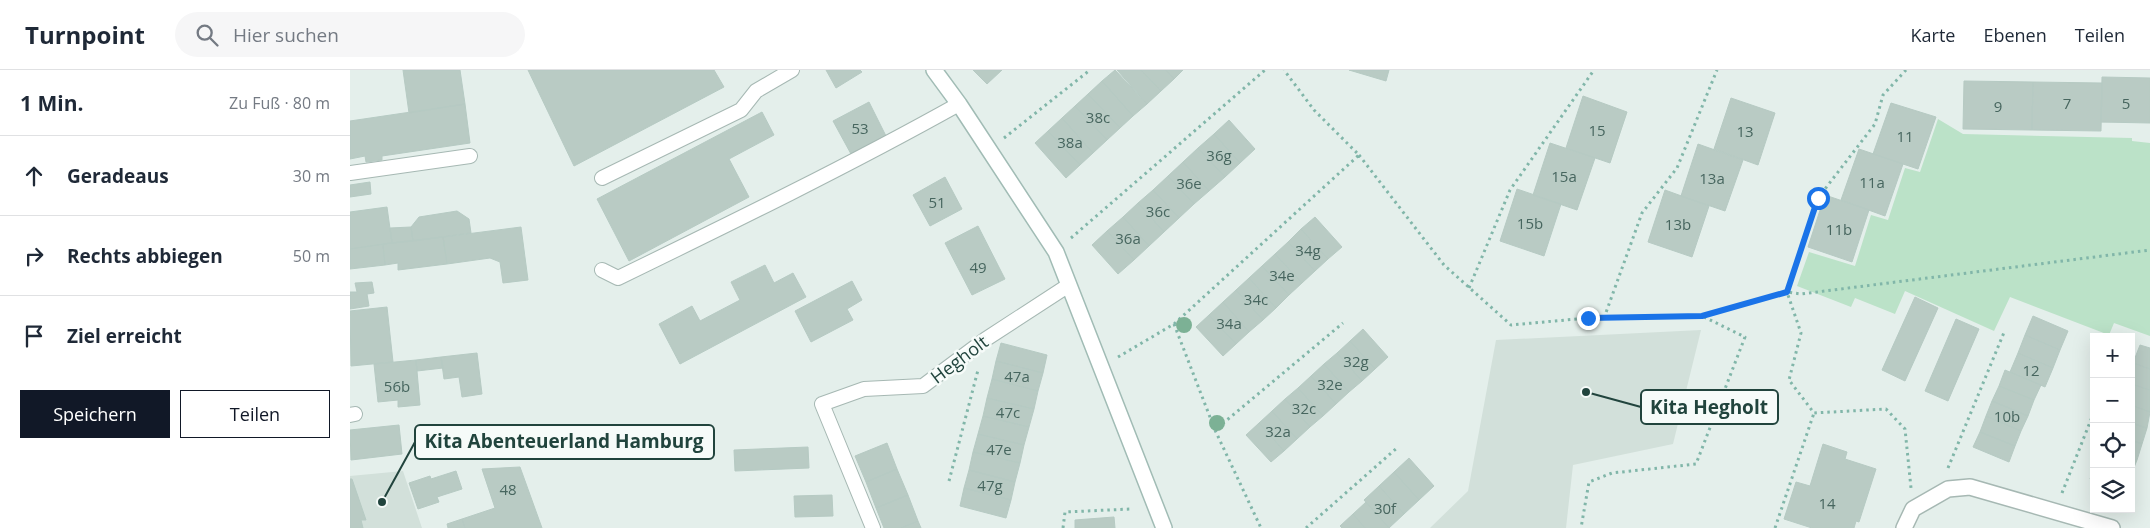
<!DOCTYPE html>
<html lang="de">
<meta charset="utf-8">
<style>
:root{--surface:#fff;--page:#f6f6f7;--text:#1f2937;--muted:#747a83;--line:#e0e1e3;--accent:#111827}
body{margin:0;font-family:"Open Sans",sans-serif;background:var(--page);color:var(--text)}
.controls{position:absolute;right:15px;bottom:15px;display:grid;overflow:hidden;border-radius:0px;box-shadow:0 5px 20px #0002}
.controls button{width:45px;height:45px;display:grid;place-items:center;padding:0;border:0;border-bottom:1px solid var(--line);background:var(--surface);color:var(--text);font:25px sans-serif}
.stop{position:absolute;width:15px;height:15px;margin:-11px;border:4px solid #1a73e8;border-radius:50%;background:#fff}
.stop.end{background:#1a73e8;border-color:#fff;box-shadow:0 1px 5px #0008}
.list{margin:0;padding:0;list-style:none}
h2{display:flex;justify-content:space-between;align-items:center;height:65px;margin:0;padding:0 20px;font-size:21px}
h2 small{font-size:16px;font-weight:400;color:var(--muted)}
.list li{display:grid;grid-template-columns:32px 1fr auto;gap:15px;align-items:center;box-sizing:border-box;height:80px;padding:0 20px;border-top:1px solid var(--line)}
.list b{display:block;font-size:19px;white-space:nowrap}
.list em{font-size:16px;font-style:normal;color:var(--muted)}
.actions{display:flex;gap:10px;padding:15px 20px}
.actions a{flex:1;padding:11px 0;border:1px solid var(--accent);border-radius:0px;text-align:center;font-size:18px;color:var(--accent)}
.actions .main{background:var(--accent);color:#fff}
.icon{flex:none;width:28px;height:28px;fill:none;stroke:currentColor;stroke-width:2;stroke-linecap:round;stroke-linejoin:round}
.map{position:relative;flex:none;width:1800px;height:458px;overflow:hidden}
header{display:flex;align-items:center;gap:30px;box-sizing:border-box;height:70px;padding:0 25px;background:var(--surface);border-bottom:1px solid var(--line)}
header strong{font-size:24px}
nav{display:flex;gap:28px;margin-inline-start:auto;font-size:18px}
.search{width:350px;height:45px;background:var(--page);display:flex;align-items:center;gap:12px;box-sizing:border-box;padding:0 18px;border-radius:28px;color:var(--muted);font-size:19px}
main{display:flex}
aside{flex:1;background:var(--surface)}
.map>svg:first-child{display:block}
</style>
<header>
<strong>Turnpoint</strong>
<div class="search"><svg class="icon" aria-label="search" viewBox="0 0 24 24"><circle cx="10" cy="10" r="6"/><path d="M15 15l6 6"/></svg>Hier suchen</div>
<nav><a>Karte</a><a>Ebenen</a><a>Teilen</a></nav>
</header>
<main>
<aside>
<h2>1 Min.<small>Zu Fuß · 80 m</small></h2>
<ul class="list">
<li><svg class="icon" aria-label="ahead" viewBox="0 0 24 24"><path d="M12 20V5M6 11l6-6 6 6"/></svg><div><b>Geradeaus</b></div><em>30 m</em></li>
<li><svg class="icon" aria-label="right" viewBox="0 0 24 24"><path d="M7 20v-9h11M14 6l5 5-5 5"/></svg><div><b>Rechts abbiegen</b></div><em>50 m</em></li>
<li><svg class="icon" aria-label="arrive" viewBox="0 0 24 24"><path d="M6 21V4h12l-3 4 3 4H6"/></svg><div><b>Ziel erreicht</b></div></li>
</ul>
<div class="actions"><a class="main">Speichern</a><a>Teilen</a></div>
</aside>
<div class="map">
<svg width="1800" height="458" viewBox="0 0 1800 458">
<rect width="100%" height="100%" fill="#e4efeb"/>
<path fill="#d2e0da" d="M1351 260 1323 374 1223 395 1216 458H1080L1118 421 1146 270Z
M53 401 72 458H0V406Z"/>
<path fill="#bbe2c8" d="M1588 49 1613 64 1782 68V71L1800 73V266L1764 253 1759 265 1660 227 1644 261 1555 221 1545 244 1505 228 1501 237 1447 216 1459 182 1505 196 1521 145 1538 150 1555 98 1570 102Z"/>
<path fill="#b9cbc4" stroke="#b6cac3" d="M53 0H110L115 34 59 43Z
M178 0H364L374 17 224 96Z
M476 0H510L512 2 486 18Z
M623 0H652L637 14Z
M765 0 797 34 783 46 752 11Z
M767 0H791L811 21 797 34Z
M791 0H816L824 9 811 21Z
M816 0H833L824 9Z
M999 0H1039L1036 11Z
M1752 7 1800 8V53L1751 52Z
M752 11 783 46 770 58 738 24Z
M1614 11 1683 12 1682 60 1613 59Z
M1683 12 1752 13 1751 61 1682 60Z
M738 24 770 58 757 70 725 36Z
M1233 26 1277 42 1260 93 1216 78Z
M1381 28 1425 43 1408 95 1364 79Z
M519 32 536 66 501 84 483 51Z
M1541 33 1586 47 1568 99 1523 84Z
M115 34 120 73 32 86V90L16 92 15 86 0 89V51Z
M725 36 757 70 743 83 712 48Z
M412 42 424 65 379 89 399 127 279 191 247 129Z
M712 48 743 83 730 95 698 61Z
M879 50 905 79 890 93 864 64Z
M698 61 730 95 716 108 685 73Z
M864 64 890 93 875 107 848 78Z
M1200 73 1245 88 1227 140 1183 125Z
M1348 74 1393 90 1375 141 1331 126Z
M848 78 875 107 859 121 833 92Z
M1509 79 1553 94 1535 146 1491 130Z
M833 92 859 121 844 134 818 106Z
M818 106 844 134 829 148 803 120Z
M595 107 612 139 580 156 563 125Z
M20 112 21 124 0 127V115Z
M1167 119 1211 134 1194 186 1150 171Z
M803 120 829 148 814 162 788 133Z
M1315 120 1359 136 1342 187 1298 172Z
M1475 125 1519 140 1502 192 1458 177Z
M788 133 814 162 799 176 773 147Z
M37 137 42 173 0 179V142Z
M107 141 119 149 121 163 63 171 61 157 69 147Z
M773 147 799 176 784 190 757 161Z
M965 147 992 177 978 189 951 159Z
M628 156 655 209 622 225 595 173Z
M61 157 63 171 42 173 40 158Z
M171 157 178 210 153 213 150 192 140 188 97 194 93 167Z
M951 159 978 189 965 201 938 172Z
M757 161 784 190 768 204 742 175Z
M93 167 97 194 48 200V193L35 195 33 174Z
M938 172 965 201 952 213 925 184Z
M33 174 35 195 0 199V179Z
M925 184 952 213 939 225 912 196Z
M415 195 424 213 443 203 456 227 330 294 309 254 342 236 350 251 390 230 381 212Z
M912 196 939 225 926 238 899 208Z
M899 208 926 238 913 250 886 220Z
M502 211 512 230 497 239 503 250 461 272 445 241Z
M22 212 24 223 17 224 19 236 0 239V222H7L5 213Z
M886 220 913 250 899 262 873 232Z
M1565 227 1588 238 1555 311 1532 300Z
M873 232 899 262 886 274 859 245Z
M37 237 43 292 1 296 0 241Z
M859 245 886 274 873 286 846 257Z
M1683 246 1718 261 1710 280 1675 265Z
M1606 249 1629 259 1598 331 1575 321Z
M1013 259 1038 287 1025 299 1000 271Z
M1675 265 1710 280 1703 298 1668 283Z
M1000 271 1025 299 1012 311 987 283Z
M651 273 697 285 693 303 646 291Z
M1790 275 1800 278V299L1783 293Z
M127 283 132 324 112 327 109 307 94 309 91 287Z
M987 283 1012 311 999 322 974 294Z
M1668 283 1703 298 1695 317 1660 302Z
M91 287 93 298 67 301 66 290Z
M66 290 70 335 48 337V330L28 332 24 294Z
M646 291 693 303 688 321 642 309Z
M1783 293 1800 299V320L1781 314Z
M974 294 999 322 986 334 961 306Z
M1655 300 1691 315 1684 330 1649 316Z
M961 306 986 334 973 346 948 318Z
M642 309 688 321 684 339 637 328Z
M1781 314 1800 320V342L1781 335Z
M1649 316 1684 330 1678 346 1642 331Z
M948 318 973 346 960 357 935 329Z
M637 328 684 339 679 357 633 346Z
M935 329 960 357 947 369 922 341Z
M1642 331 1678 346 1671 361 1636 346Z
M1781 335 1800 342 1797 358 1781 353Z
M922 341 947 369 934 381 909 353Z
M633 346 679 357 674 375 628 364Z
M1636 346 1671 361 1665 376 1630 362Z
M909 353 934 381 921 392 896 365Z
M1781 353 1797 358 1792 374 1781 370Z
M49 355 52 384 1 390 0 360Z
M1630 362 1665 376 1659 392 1623 377Z
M628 364 674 375 670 393 623 382Z
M1781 370 1792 374 1787 390 1781 388Z
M537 373 547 399 516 412 505 386Z
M1473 374 1497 382 1495 389 1526 399 1509 452 1506 451 1504 458H1462L1434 449 1446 412 1460 416Z
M458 377 459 398 385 401 384 380Z
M623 382 670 393 665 412 619 400Z
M1059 388 1084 416 1069 430 1044 402Z
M1781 388 1787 390 1781 405Z
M170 397 192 458H115L112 449 145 438 132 399Z
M1744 397V410L1740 409Z
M547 399 558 425 526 438 516 412Z
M619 400 665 412 661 430 614 418Z
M106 401 112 419 87 427 89 432 68 439 59 413 80 406 81 409Z
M1044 402 1069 430 1054 444 1029 416Z
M0 409H2L16 450H11L13 458H0Z
M1029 416 1054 444 1039 458 1014 430Z
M614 418 661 430 656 448 610 436Z
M482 425 483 446 445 447 444 426Z
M558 425 568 451 551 458H534L526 438Z
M1016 432 1039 458H1015L1003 444Z
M1003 444 1015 458H992L990 456Z
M764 447 765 458H725V450Z
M112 449 115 458H98L97 454Z
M568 451 571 458H551Z"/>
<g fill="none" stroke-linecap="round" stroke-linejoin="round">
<g stroke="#a6b8b3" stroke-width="16">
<path id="lane" d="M0 103 120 86
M252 108 391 40 406 21 442 0
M252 200 268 208C383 152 498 96 609 34
M0 345 5 344
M523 458 472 334 514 319 573 316 636 269 719 215"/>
</g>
<g stroke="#a6b8b3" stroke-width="18">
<path id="street" d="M1554 458 1563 439 1598 419 1620 417 1762 458"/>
</g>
<g stroke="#a1bcb5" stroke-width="18">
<path id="secondary" d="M584 0 609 34 706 182 814 458"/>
</g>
<path stroke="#81b6a9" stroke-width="3" stroke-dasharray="2.5 4" stroke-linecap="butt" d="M1556 0 1533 25 1525 54 1468 128 1437 222 1451 263 1439 310 1464 343 1536 339 1555 359 1561 418
M654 68 740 0
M1009 85 1094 195 1161 255 1238 248 1352 246 1395 267 1346 394 1262 403 1239 412 1231 458
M721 168 915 0
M1119 218 1160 120 1244 0
M1352 246 1437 222 1451 224 1800 180
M1254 248 1292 143 1327 98 1367 0
M824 254 865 360 993 253
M768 287 824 254 1009 85 964 40 934 0
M865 360 911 458
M1598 398 1655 260
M599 411 628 300
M1712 423 1744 342
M713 458 715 442 780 439
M956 458 1048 377
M1425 458 1464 343"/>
<use href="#lane" stroke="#fff" stroke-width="14"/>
<use href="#street" stroke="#fff" stroke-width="15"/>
<use href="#secondary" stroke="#fff" stroke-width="15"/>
</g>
<g fill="#7cb195">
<circle cx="834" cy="255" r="8"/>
<circle cx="867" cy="353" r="8"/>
</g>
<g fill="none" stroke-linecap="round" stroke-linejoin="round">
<path stroke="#1a73e8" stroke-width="6" d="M1238 248 1352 246 1437 222 1468 128"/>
</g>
<g text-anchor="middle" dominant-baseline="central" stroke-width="5" stroke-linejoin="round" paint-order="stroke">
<g font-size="15" fill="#47665f">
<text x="1717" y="33">7</text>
<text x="1776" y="33">5</text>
<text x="1648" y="36">9</text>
<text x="748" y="47">38c</text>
<text x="510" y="58">53</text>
<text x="1247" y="60">15</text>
<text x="1395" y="61">13</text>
<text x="1555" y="66">11</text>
<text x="720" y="72">38a</text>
<text x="869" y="85">36g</text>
<text x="1214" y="106">15a</text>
<text x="1362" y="108">13a</text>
<text x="1522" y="112">11a</text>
<text x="839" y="113">36e</text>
<text x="587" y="132">51</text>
<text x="808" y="141">36c</text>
<text x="1180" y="153">15b</text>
<text x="1328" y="154">13b</text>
<text x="1489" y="159">11b</text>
<text x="778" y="168">36a</text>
<text x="958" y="180">34g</text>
<text x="628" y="197">49</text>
<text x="932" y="205">34e</text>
<text x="906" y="229">34c</text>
<text x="879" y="253">34a</text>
<text x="1006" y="291">32g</text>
<text x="1681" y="300">12</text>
<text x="667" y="306">47a</text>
<text x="980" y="314">32e</text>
<text x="47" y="316">56b</text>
<text x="954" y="338">32c</text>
<text x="658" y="342">47c</text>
<text x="1657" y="346">10b</text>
<text x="928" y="361">32a</text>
<text x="649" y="379">47e</text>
<text x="640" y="415">47g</text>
<text x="158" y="419">48</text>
<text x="1477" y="433">14</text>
<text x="1035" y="438">30f</text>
</g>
<g font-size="18" fill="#21443d" stroke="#f6fbf9">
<text transform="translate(609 289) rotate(-37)">Hegholt</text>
</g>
</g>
<path fill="none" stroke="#21443d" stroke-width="2" d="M1236 322L1291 337M32 432L65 372"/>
<g fill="#21443d" stroke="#f6fbf9" stroke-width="2">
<circle cx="1236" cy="322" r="5"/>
<circle cx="32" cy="432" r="5"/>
</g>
<g fill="#f6fbf9" stroke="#21443d" stroke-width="2">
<rect x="1291" y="320" width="137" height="34" rx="5"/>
<rect x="65" y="355" width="299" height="34" rx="5"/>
</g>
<g font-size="19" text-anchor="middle" font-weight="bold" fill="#21443d">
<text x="1359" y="344">Kita Hegholt</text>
<text x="214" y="378">Kita Abenteuerland Hamburg</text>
</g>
</svg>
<div class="controls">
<button>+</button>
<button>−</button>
<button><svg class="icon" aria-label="locate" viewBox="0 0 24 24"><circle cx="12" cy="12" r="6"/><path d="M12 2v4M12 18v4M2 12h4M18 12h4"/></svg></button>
<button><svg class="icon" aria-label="layers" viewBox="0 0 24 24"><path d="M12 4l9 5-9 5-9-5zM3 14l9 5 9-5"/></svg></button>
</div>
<div class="stop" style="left:1468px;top:128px"></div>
<div class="stop end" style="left:1238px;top:248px"></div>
</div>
</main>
